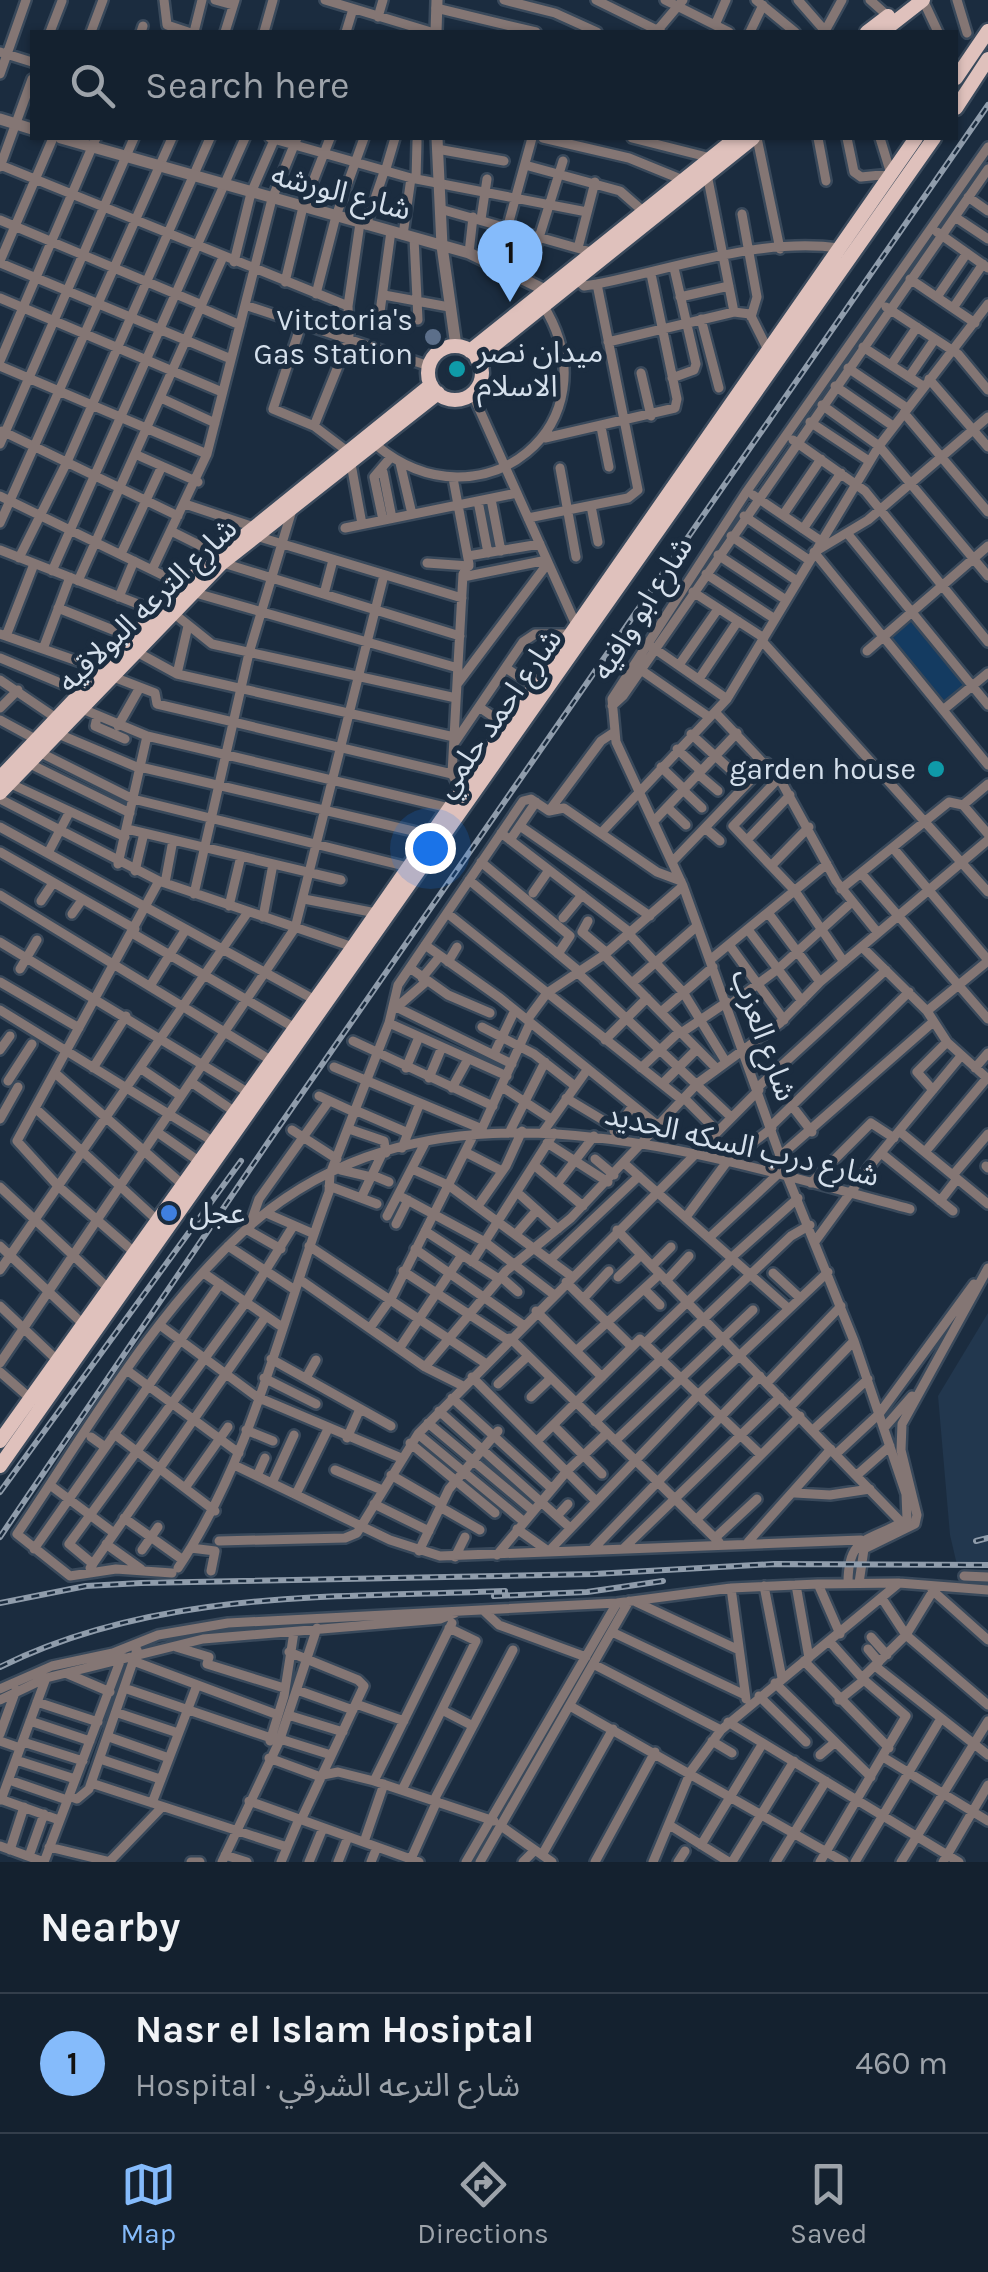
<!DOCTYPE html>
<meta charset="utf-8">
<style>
:root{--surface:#14212f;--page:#1d2937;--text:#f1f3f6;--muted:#9da3aa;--line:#333e4b;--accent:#85bbfb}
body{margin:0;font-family:Karla,"Noto Sans Arabic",sans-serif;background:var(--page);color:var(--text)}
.you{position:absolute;left:430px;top:848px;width:35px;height:35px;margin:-25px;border:8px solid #fff;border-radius:50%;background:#1a73e8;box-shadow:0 0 0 15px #1a73e833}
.badge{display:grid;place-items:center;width:65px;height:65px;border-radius:50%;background:var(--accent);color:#111;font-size:32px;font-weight:700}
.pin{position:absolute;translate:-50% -82px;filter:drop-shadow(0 2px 5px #0008)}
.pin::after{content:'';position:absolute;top:52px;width:35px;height:30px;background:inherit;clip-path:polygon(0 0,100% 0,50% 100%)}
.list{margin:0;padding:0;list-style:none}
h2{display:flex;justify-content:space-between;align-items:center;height:130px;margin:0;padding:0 40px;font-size:42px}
h2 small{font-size:32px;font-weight:400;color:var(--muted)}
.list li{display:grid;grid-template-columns:65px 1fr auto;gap:30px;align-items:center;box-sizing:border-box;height:140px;padding:0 40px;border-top:2px solid var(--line)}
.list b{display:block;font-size:38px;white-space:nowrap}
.list p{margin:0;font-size:32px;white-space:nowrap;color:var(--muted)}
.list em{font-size:32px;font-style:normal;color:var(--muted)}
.icon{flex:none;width:55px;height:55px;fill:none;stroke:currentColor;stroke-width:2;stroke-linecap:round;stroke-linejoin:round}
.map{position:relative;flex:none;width:988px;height:1862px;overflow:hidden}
.search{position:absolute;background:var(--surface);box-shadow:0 2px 8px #0004;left:30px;right:30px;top:30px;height:110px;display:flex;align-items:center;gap:25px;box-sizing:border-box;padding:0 35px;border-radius:0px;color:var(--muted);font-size:38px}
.sheet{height:270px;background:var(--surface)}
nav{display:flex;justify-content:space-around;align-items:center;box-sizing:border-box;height:140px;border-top:2px solid var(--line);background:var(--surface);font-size:28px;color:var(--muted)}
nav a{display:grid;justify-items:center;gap:5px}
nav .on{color:var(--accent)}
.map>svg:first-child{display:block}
</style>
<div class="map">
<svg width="988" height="1862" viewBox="0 0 988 1862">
<rect width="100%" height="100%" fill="#1b2c3f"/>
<path fill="#22374e" d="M988 1313V1565H957L950 1535 938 1396Z"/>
<path fill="#143b61" d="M912 614 970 684 942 708 885 637Z"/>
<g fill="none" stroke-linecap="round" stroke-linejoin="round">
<g stroke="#39495b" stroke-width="14">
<path id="minor" d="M164 0 167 25 188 32
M215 0 233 5
M325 0 431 32
M504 0 555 13 597 32
M596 0 661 32
M665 0 729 32
M756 0 795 32
M798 0 826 32
M870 0 888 16
M923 0 938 32
M957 0 967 33
M436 8 536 32
M378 17 383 0
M715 25 726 0
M825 31 842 0
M50 32 62 1
M91 32 103 0
M141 32 143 26
M194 32 202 0
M225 32 235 0
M264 32 273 0
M346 32 353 9
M656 32 683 0
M750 32 763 5
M0 52 32 62
M0 74 26 0
M270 138 411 178 587 212
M543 138 629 158 683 180
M632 138 711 158
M757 138 780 249
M818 138 826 181
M847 138 854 172 861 177 891 174 880 138
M437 149 504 161
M0 165 348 306 349 339 314 426
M525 165 620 191 644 212
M0 167 32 79
M385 172 395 138
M707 174 734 312
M416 179 417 141
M968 197 988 211
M440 209 591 252
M742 214 757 297 751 317
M955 217 988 239
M481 219 487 179
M0 220 202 305
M366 225 384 172
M937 232 988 268
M403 235 411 178
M414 238 418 320
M578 248 595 182
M469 253 473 217
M0 261 53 138
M234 262 251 193 275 138
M0 263 231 359
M497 265 532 138
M526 279 563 161
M576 279 584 286 597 284C674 269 760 237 839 248
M910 279 975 323
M285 282 303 207 330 138
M316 294 336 216 364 138
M384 295 449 307
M680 297 729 286
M937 297 967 253
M0 298 222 392
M245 305 429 366
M348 306 360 223
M886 307 958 354 988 390
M201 308 240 325
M953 308 983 264
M380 312 391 231
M701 319 719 388
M301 325 273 409 314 426 347 451
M608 342 734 312 750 314 769 352
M863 347 923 386
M0 361 96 138
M891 365 917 327
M0 366 207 454
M848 368 907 408
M641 373 651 416
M909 377 935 339
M672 378 694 370 696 364 674 268
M929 379 988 447
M835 386 893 426
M472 393 577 627
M163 399 215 423
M822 405 879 446 988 576
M904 413 988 512
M810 422 869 461
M601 427 609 467
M2 431 178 516
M545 438 675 408 677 399 651 274
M793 440 865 491 988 642
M0 444 134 138
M376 445C481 533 617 424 543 305
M137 455 198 482
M400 463 412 514
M351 464 362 524
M560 468 576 557
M383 472 392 518
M453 478 469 564 463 574 452 774 461 791
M753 495 821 541
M0 496 183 585
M491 499 501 551
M478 501 488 553
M185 504 251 526
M591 506 598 542
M783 515 821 459
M744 516 809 560
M528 518 628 498 638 490 597 284
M383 520 374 477 391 457
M0 523 172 138
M345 528 517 493
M803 529 841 473
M171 531 217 554
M847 533 988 705
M256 536 462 598
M731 536 797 581
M0 550 161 613
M818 550 868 520 988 417
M814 552 988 765
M121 554 162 466
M718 555 786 600
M468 556 540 544
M19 558 67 462 210 138
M223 563 460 636
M427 563 469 566
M152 570 207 454 272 199 297 138
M52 571 245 138
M706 574 775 619
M463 577 547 560
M78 581 223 257
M192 592 458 668
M693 592 764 638
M324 594 333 560
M119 597 134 561
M58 608 133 638
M172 612 212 644 456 698
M0 634 103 670
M6 636 34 564
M762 641 988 892
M652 647 727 699
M43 649 70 577
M135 651 177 674 454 737
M867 651 988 546
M0 658 82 692
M679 665 718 609
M506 668 534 687
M641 670 709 717
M177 674 188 626
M111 676 155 693 157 704 452 774
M699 679 738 621
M0 680 56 718
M458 683 548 563
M612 706 623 696 988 169
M479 707 507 726
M0 708 18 690
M80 708 147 736 449 808
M943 710 988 673
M715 712 782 783 836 881 878 933
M97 717 95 726 125 739
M0 720 37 740
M118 726 139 689
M56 733 139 768
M691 734 734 773
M455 742 523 642 535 634H572
M677 749 701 771
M39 752 133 799 408 867
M28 763 130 813
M140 767 430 835
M661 767 684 789
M698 774 718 791
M779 778 733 826 795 891 844 962
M9 783 125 837
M683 790 702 808
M0 799 159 881 353 947
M963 805 988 834
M963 805 988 784
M667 807 686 825
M549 811 601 741 613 733
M654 821 737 733
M520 826 650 916
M0 827 315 1000
M705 828 720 841
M127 829 341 880
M501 833 631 933
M601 833 727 699 879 446 988 304
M510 840 536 802
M747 840 790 795
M893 848 988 960
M0 852 135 929
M48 853 69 813
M481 862 570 936 558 954
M672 862 767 763
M118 864 147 736
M771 866 809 827
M135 871 144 833
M861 873 988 1019
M469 880 580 972
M165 883 173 840
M841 889 949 802 963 805
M533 893 549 870
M194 894 249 653 292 510
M0 895 272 1061
M304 899 376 913
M41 901 53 883
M229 906 241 856
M447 913 682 1100
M72 914 82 900
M769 914 820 982
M263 917 273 864
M563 918 582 895
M588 921 582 932 607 953
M749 931 802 1001
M132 933 295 1028
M629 934 683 992 726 1062
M0 942 249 1093
M425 945 500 998 656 1124
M730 946 784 1020
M862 947 927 1011 947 1042 988 1079
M604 955 717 1069
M710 960 827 864
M448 962 457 947
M410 968 448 995 490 1013
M20 969 37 940
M578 973 731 1117
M422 978 440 956
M0 982 79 1028
M632 983 697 926
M150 986 186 929
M394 1006 512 1064
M728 1006 778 969 852 902
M397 1007 427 981
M0 1010 214 1142
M927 1011 988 961
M661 1012 713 967
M527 1020 547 993 604 955 683 886
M389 1023 507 1076
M482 1027 534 1054 575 1086
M681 1033 727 1002
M605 1040 647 998
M353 1041 493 1106
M0 1050 10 1036
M494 1054 515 1010
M334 1067 482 1129
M93 1068 126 1016
M140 1068 181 1096
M406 1068 419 1037
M641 1068 680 1031
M975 1068 988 1053
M55 1073 183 1185
M429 1078 442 1047
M8 1081 32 1044
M191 1082 235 1112
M662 1084 697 1049
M502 1087 551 1119
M758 1087 886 970
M452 1088 468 1059
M933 1090 917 1072 947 1042
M319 1096 356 1113
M566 1098 616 1128
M684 1098 717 1131
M792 1106 812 1132
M35 1108 158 1221
M357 1111 408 1133
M0 1119 18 1087
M771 1126 909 992
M349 1129 384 1141 386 1153
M292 1130 337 1159
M510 1131 545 1062
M614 1131 633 1106
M899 1131 988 1204
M157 1132 200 1162
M543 1132 587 1070
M480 1133 530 1023
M547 1143 608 1182
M402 1148 420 1103
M465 1152 502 1171
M925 1152 987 1078
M881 1153 953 1211
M780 1156 933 1022
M595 1159 614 1175
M625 1164 788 1308
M535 1166 583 1206
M986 1166 988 1168
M412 1169 448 1185 571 1276
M341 1170 371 1177
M372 1175 389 1182
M953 1175 988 1134
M811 1183 871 1123 894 1138
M557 1184 594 1136
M329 1186 377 1204
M0 1187 109 1289
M518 1193 558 1229
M398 1195 485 1242 553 1294
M361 1198 382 1154
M940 1201 957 1179
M478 1206 506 1166 522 1131
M266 1213 314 1234
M387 1216 425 1143
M686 1217 726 1163 772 1128
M396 1224 408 1200
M250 1225 259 1199 329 1101
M246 1229 281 1249
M617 1230 902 1523
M425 1231 499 1279
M516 1234 537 1210
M710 1237 777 1175
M816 1240 870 1166 961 1056
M0 1246 84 1325
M228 1246 295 1290
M309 1246 485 1363
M415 1249 523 1325
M135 1253 58 1186 17 1141 159 881
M732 1257 798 1198
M550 1260 639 1176
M472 1262 554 1133
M652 1266 671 1247
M0 1270 248 912
M403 1271 508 1340
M773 1273 800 1298
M205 1274 282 1327
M501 1277 518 1292
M618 1277 641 1255
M299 1279 425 1367 463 1386
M666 1281 689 1256
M566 1282 632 1347
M645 1290 660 1305
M583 1299 609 1271
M0 1306 58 1361
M536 1311 602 1377
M161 1326 257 1397 401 1458
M370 1328 392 1297 474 1134
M510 1338 719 1542
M645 1343 733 1258
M399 1349 462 1255
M576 1351 660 1274
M271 1359 391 1426
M0 1363 295 928 384 575
M425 1367 506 1271 571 1218 698 1083 780 1023 820 982 988 840
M128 1371 239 1453
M0 1372 31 1399
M472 1377 595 1500
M264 1378 316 1404
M306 1378 316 1360
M767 1383 841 1306
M498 1384 528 1356
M531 1397 551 1378
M452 1398 551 1488
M790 1407 854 1341
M439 1411 568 1526
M595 1422 791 1236 810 1225
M428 1423 532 1510
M553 1425 602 1474
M884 1428 912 1396
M246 1430 273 1441
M813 1430 868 1379
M114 1434 215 1511
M418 1434 523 1521
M91 1437 105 1447
M347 1438 360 1409
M537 1441 640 1339 761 1455
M615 1441 753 1310
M410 1443 495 1513
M836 1454 879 1414 974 1284
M234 1465 390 1540 440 1556 861 1540
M335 1470 382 1490
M391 1475 441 1504
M857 1475 890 1446
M257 1476 265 1458
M272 1483 294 1435
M50 1485 114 1533
M185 1488 228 1427
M795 1493 830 1495 870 1489
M296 1494 328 1429
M374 1504 429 1531
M440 1507 480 1530
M557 1516 568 1504
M124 1518 183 1560
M696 1520 800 1416
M517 1529 548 1551
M715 1538 757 1499
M219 1541 345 1538 357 1533 418 1434 759 1090
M748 1542 831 1449
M106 1544 141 1569
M191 1548 215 1551 211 1571
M624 1548 780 1397
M34 1549 220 1284
M142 1550 158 1527
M592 1550 760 1376
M419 1551 449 1489 498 1431
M548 1552 702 1391 828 1272
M497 1555 567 1471 607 1433
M455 1557 465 1537
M93 1564 69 1544 246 1302 292 1228
M90 1568 266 1316
M178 1568C253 1456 282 1318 329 1192L330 1174 389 1023 398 985 523 801 531 799 549 811 564 808 657 872 681 881
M172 1573 116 1569 70 1576 17 1534C87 1431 152 1315 244 1231 431 1060 698 1153 910 1209
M964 1576 988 1577
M848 1583C848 1532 873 1542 907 1519L906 1494 854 1341 788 1178 683 886 616 742 612 699 747 491 988 147
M859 1583 864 1549 915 1524 917 1515 901 1450 902 1424 988 1268
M818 1584 840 1634
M796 1585 809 1658
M764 1586 782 1678
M731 1588 746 1699
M932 1590 988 1640
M883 1600 906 1635 988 1705
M636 1602 739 1650
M483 1610 499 1625 586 1657
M612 1632 745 1695
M871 1637 887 1655
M176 1647 209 1657 207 1664 284 1688
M868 1649 879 1662
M289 1652 358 1680 364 1686 301 1820
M804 1661 889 1748
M136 1662 278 1715
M593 1664 721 1730
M875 1666 988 1755
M68 1674 110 1692
M862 1678 906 1635 933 1591
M775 1683 871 1777
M0 1689 52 1666 113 1653 158 1635 228 1623 617 1603 731 1588 818 1584 899 1583 988 1590
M127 1689 271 1738
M297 1690 353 1710
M759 1696 806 1742
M0 1700 46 1678 203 1639 440 1619 455 1613
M839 1700 864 1680
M37 1702 98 1722
M356 1704 404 1721
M570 1706 844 1862
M442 1710 473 1726
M118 1713 178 1733
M288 1715 343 1732
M30 1721 90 1741
M728 1722 959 1862
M0 1734 16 1690
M109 1737 166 1757
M280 1739 331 1755
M0 1741 20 1748
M270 1741 284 1696 294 1632
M712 1741 732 1753
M23 1742 83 1761
M820 1755 833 1744
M883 1757 988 1821
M269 1758 318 1776 338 1772 374 1781 494 1821
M100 1759 160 1779
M16 1760 75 1779
M9 1780 67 1800
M374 1781 452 1623
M91 1783 287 1847
M402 1790 476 1641 449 1628
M69 1796 77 1799 89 1789 137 1650
M0 1799 59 1820
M1 1800 46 1678
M434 1800 513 1650
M249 1801 419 1862
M152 1803 197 1685
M501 1826 552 1862
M671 1826 729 1862
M364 1842 384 1784
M701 1845 763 1743
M0 1846 44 1862 122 1656
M49 1847 111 1862
M10 1850 24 1807
M225 1855 247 1862
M542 1855 613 1729
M29 1856 44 1814
M411 1859 437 1801
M109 1862 162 1807
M191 1862H200
M222 1862 279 1742 317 1628
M281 1862 299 1819
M309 1862 323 1828
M338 1862 348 1837
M371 1862 377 1847
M466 1862 617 1603
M480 1862 629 1601
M523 1862 535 1850
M595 1862 655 1752
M653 1862 691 1771 721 1730 899 1583
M678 1862 685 1851
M732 1862 794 1761
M776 1862 826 1781
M820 1862 906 1716 864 1680 830 1642
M855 1862 940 1720
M901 1862 988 1721
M943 1862 988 1785"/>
</g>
<g stroke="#39495b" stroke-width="16">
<path id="tertiary" d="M436 32 437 0
M0 119 32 129
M61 138 469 253 545 290
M437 138 442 246 456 346"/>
</g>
<g stroke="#39495b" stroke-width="19">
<path id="primary" d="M867 32 888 16
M882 32 923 0
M956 78 988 31
M956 108 988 59
M428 373a27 27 0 1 1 54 0a27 27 0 1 1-54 0Z
M470 351 736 138
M477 359 753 138
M0 778 183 585 431 385
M0 793 222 563 438 393
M0 1441 353 947 916 138
M0 1466 934 138"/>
</g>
<use href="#minor" stroke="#847674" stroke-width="9"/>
<use href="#tertiary" stroke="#847674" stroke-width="11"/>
<use href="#primary" stroke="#dfc1bc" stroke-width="14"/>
<g stroke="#8f9cab" stroke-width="6">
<path id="rail" d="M0 1492 241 1161
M0 1537 269 1141 988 105
M976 1541 988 1538
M494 1596 587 1592 663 1581
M0 1603 86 1586 141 1583 594 1574 774 1564 988 1565
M0 1667C158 1589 333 1598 505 1591"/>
</g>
<use href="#rail" stroke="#1b2c3f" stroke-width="2.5" stroke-dasharray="8" stroke-linecap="butt"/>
</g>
<circle fill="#5c6f8a" stroke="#1b2c3f" stroke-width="4" cx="433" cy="337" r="10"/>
<g fill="#0f9aa8" stroke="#1b2c3f" stroke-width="4">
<circle cx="457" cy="369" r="10"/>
<circle cx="936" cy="769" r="10"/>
</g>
<circle fill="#3f7fe0" stroke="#1b2c3f" stroke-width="4" cx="169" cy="1213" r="10"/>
<g text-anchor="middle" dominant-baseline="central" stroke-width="10" stroke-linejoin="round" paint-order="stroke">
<g font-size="30" fill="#d5e0ec" stroke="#1b2c3f">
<text transform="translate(341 192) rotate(15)">شارع الورشه</text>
<text transform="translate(147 605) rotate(-44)">شارع الترعه البولاقيه</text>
<text transform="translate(642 608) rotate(-58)">شارع ابو وافيه</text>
<text transform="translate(498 713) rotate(-55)">شارع احمد حلمي</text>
<text transform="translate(764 1035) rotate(70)">شارع العزب</text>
<text transform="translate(742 1145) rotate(13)">شارع درب السكه الحديد</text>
</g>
<g font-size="30" fill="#d5e0ec" stroke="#1b2c3f" text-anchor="end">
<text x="413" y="320">Vitctoria's<tspan x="413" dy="34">Gas Station</tspan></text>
<text x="477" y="352" text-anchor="start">ميدان نصر<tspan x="477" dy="34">الاسلام</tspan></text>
<text x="916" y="769">garden house</text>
<text x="189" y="1213" text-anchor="start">عجل</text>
</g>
</g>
</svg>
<div class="you"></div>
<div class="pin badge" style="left:510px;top:302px">1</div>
<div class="search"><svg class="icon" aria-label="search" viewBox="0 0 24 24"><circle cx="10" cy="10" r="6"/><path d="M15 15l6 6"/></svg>Search here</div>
</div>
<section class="sheet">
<h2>Nearby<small></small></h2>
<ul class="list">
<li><span class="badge">1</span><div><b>Nasr el Islam Hosiptal</b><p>Hospital · شارع الترعه الشرقي</p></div><em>460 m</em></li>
</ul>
</section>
<nav>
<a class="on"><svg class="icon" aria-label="map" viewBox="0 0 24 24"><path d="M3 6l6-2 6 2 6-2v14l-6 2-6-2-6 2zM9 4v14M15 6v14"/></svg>Map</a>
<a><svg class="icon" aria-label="directions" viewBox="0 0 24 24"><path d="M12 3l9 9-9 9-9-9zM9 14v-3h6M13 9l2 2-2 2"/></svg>Directions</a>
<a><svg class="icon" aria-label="saved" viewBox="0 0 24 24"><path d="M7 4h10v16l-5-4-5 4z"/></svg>Saved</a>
</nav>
